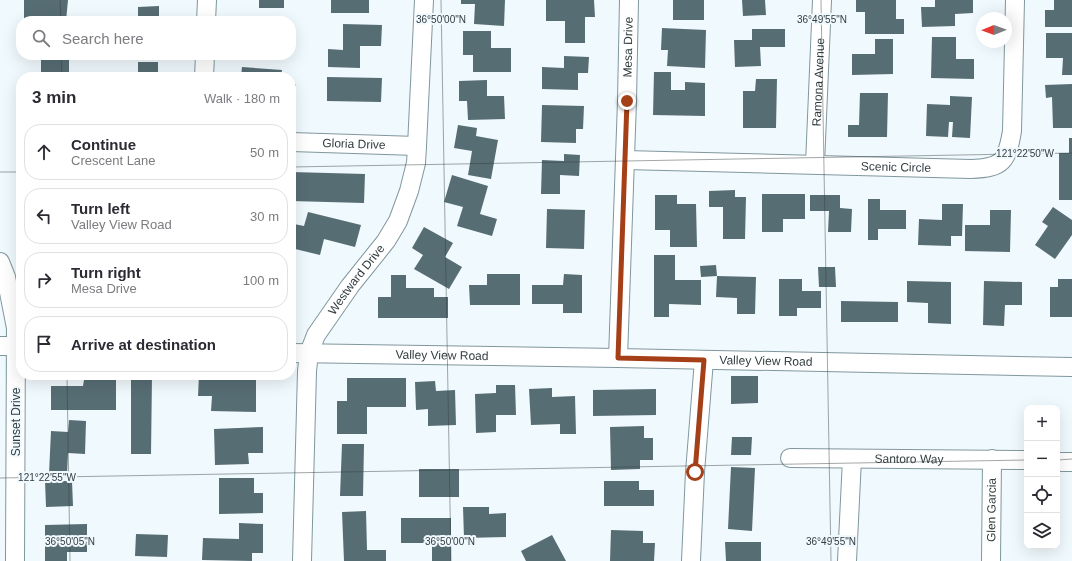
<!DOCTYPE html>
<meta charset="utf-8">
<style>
:root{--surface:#fff;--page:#f7f7f7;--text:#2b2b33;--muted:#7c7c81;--line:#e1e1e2}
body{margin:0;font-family:Arial,sans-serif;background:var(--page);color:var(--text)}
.controls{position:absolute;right:12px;bottom:12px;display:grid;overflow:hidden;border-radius:8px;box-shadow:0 4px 16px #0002}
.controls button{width:36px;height:36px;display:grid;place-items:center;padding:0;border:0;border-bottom:1px solid var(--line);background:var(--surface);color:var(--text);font:20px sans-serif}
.compass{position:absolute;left:976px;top:12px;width:36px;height:36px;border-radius:50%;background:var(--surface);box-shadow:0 4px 16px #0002;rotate:269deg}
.stop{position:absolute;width:12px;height:12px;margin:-9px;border:3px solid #a53f18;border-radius:50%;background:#fff}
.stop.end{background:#a53f18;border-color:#fff;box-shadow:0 1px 4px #0008}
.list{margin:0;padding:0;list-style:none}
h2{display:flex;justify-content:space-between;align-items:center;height:52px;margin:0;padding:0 16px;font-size:17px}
h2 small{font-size:13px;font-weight:400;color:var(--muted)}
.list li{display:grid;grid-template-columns:26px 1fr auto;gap:12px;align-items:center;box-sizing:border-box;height:56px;margin:0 8px 8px;padding:0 8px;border:1px solid var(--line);border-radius:16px}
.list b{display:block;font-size:15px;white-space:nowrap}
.list p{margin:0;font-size:13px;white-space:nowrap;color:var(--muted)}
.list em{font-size:13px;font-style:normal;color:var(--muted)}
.icon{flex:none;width:22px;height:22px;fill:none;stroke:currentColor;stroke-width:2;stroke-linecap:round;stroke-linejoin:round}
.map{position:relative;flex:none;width:1072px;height:561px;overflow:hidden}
.search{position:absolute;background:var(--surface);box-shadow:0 4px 16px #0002;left:16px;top:16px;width:280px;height:44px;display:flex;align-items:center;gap:10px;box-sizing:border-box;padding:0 14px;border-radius:16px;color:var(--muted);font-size:15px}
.panel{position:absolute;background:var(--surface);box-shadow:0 4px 16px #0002;left:16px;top:72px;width:280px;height:308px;border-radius:16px}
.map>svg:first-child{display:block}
</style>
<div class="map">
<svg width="1072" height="561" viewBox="0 0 1072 561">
<rect width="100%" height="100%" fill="#f0f9fd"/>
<path fill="#576d74" d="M24 0H68L66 21 24 19Z
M259 0H284V8H259Z
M331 0H369V13H331Z
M461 0H505L504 26 474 24 475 4H461Z
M546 0H594L595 17H585V43H565V21H546Z
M673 0H704V20H673Z
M742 0H765L766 15 743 16Z
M856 0H896V19H904V34H865V12H856Z
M935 0H973V13L955 14V26L922 27 921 7H935Z
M1054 0H1072V27H1045V10H1054Z
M159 6V21H138V7Z
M271 18V21H241V19Z
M343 24 382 25 381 46H360V68L328 67V49L343 50Z
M662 28 706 30 705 68 667 66 668 50H661Z
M752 29H785V47H760L761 66 735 67 734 40H752Z
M463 31H491V48H511V72H473V55H463Z
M1046 33H1072V75H1062L1063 58H1046Z
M932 37H956V59H974V79L931 78Z
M875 39H893V74L852 75V54H875Z
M41 55H69V75H41Z
M564 56 589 57 588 73H578V90L542 89V67L564 68Z
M138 62H158V77H126V75H138Z
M242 67 282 70 281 77H241Z
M654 72H671V90H685V82L705 83V116L653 115Z
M327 77 382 78 381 102 327 101Z
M756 79H777L776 128H743V91H755Z
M487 80V96H504L505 119 468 120 467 101H459V81Z
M291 84H296L294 105H291Z
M1072 84V128H1053L1052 97 1046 98 1045 85Z
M860 93H888L887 137H848V125H859Z
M950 96 972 97 970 138 952 137 953 122H949L948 137 926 136 927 104 950 105Z
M542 105 584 106 583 129H576V143L541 142Z
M458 125 477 128 476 136 498 140 491 179 468 175 472 151 454 148Z
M1069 138H1072V200H1059V153H1069Z
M564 154 580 155 579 176 560 175V194H541L542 160 564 161Z
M291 172 365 174 364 203 291 201Z
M452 175 488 186 480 214 497 219 492 236 457 226 463 207 444 202Z
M735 190V197H746L745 239H723V207H709V191Z
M762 194H805V219H783V232H762Z
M655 195H677V204H696L697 247H670V230H655Z
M810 195H840V208L852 209 851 232H828L829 211H810Z
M868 199H880V210H906V229H878V240H868Z
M942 204H963L962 236H951V246L918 245 919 219 942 220Z
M1053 207 1072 220V235L1055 259 1035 245 1048 226 1042 222Z
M547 209 585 210 584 249 546 248Z
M990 210H1011L1010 252 965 251V225H990Z
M308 212 361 225 355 247 324 239 320 255 291 248V236L294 224 304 226Z
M424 227 453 243 445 257 462 267 449 289 414 269 423 255 412 248Z
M654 255H675V280H701V305L669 304V317H654Z
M716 265 717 276 701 277 700 266Z
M818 267H835L836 287H819Z
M487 274H520V305H470L469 285H487Z
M564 274 582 275V313H563V304H532V285H563Z
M391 275H406V288H434V297H448V318H378V297H391Z
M717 276 756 277 755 314H737V298L716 297Z
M779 279H802V291H821V308H797V316H779Z
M1058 279H1072V317H1050V287H1058Z
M907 281 951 282V324L928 323V303L907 302Z
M984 281 1022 282V305H1005L1004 326 983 325Z
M841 301 898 302V322H841Z
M131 375H152L151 454H131Z
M199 375H256V412L211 411 212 396H198Z
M731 376H758V403L731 404Z
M347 378H406V407H367V434H337V401H347Z
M84 380H116V410H51V386H83Z
M435 381 436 391 455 390 456 425 428 426V409L416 410 415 382Z
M496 385H515L516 415H496V432L476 433 475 394 496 393Z
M552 388V397L575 396 576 434H560V424L531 425 529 389Z
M656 389V415L593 416V390Z
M69 420 86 421 85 454 68 453 67 475 49 474 51 431 68 432Z
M644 426V438H653V460H640V469L611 470 610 427Z
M263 427V453H248L249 464 215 465 214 429Z
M732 437H752L751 455H731Z
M342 444H364L363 496H340Z
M731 467 755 468 752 531 728 529Z
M419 469H459V497H419Z
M219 478H254V493H263V513L219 514Z
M45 481H72L73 506 46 507Z
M604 481H639V490H654V506H604Z
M463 507H489V514L506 513V537L464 538Z
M366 511 367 550H386V561H344L342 512Z
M401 518H451V561H432V543H401Z
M239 523 263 524V553H252V561L202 560 203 538 239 539Z
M87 524V552H67V561H45V525Z
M611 530 643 531V543H655L654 561H610Z
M136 534 168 535 167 557 135 556Z
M552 535 566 561H526L521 551Z
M725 542H761V561H726Z"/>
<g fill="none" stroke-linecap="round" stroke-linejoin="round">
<g stroke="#80979e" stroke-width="20">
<g id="minor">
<path d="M206 21 207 0"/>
<path d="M204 77 205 55"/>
<path id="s1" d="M291 142 417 146"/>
<path id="s2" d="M625 160 971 169C1003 168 1007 161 1012 131L1015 0"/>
<path id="s3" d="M815 164 822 0"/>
<path d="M0 262 6 277 16 328 15 561"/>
<path d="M0 346H21"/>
<path id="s4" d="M291 353 618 358 1072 367"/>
<path id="s5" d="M618 358 627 101 629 0"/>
<path id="s6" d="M790 458 1027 460"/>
<path d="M1057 462H1072"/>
<path id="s7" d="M302 561 307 371 309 353 316 335 350 286 386 241 398 221 409 191 416 163 417 146 424 0"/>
<path d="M691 561 695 472 704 360"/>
<path d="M847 561 852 459"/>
<path id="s8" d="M991 561 992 459"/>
</g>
</g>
<use href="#minor" stroke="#fff" stroke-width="18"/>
</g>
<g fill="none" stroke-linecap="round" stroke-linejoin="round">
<path stroke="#a53f18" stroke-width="5" d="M627 101 618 358 704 360 695 472"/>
</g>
<path fill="none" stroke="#323c3f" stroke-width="1" stroke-opacity="0.45" d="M60 0 61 21M441 0 451 561M821 0 831 561M61 55 62 77M291 167 1072 153M0 172H21M67 375 70 561M1057 460 1072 459M0 478 1027 460"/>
<g text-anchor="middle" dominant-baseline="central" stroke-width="4" stroke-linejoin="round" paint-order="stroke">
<g font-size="12" fill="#323c3f" stroke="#f0f9fd">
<text stroke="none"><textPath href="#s5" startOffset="311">Mesa Drive</textPath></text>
<text stroke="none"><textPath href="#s3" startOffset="82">Ramona Avenue</textPath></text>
<text stroke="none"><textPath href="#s1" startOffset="63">Gloria Drive</textPath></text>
<text stroke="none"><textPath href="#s2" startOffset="271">Scenic Circle</textPath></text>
<text stroke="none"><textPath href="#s7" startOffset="296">Westward Drive</textPath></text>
<text stroke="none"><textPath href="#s4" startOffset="151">Valley View Road</textPath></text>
<text stroke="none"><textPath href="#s4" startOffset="475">Valley View Road</textPath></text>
<text transform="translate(16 422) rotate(-90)">Sunset Drive</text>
<text stroke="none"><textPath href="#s6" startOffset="119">Santoro Way</textPath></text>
<text stroke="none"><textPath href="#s8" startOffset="51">Glen Garcia</textPath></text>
</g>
</g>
<g font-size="10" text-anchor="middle" fill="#323c3f" stroke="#f0f9fd" stroke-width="4" stroke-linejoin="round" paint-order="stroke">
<text x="441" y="23">36°50'00"N</text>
<text x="822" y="23">36°49'55"N</text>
<text x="1025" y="157">121°22'50"W</text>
<text x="47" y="481">121°22'55"W</text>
<text x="70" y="545">36°50'05"N</text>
<text x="450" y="545">36°50'00"N</text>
<text x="831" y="545">36°49'55"N</text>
</g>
</svg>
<div class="controls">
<button>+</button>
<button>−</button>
<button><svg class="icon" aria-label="locate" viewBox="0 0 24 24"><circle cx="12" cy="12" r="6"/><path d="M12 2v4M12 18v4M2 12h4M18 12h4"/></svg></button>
<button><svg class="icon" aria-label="layers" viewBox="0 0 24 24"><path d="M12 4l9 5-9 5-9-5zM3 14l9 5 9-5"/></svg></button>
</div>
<svg class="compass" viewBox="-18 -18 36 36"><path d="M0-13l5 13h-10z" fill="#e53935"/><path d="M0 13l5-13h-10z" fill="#7c7c81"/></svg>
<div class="stop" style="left:695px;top:472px"></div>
<div class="stop end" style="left:627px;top:101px"></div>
<div class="search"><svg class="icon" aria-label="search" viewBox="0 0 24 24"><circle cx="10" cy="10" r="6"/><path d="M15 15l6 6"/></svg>Search here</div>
<section class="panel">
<h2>3 min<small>Walk · 180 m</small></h2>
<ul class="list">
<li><svg class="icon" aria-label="ahead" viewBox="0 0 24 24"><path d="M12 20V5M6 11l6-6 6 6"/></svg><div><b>Continue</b><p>Crescent Lane</p></div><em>50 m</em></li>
<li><svg class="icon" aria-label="left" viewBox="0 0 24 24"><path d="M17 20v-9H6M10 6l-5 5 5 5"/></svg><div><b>Turn left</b><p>Valley View Road</p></div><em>30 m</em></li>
<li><svg class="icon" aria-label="right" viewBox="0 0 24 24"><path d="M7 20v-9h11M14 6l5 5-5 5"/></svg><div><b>Turn right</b><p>Mesa Drive</p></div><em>100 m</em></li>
<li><svg class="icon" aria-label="arrive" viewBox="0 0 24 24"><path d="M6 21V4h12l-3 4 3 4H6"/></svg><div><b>Arrive at destination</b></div></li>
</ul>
</section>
</div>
